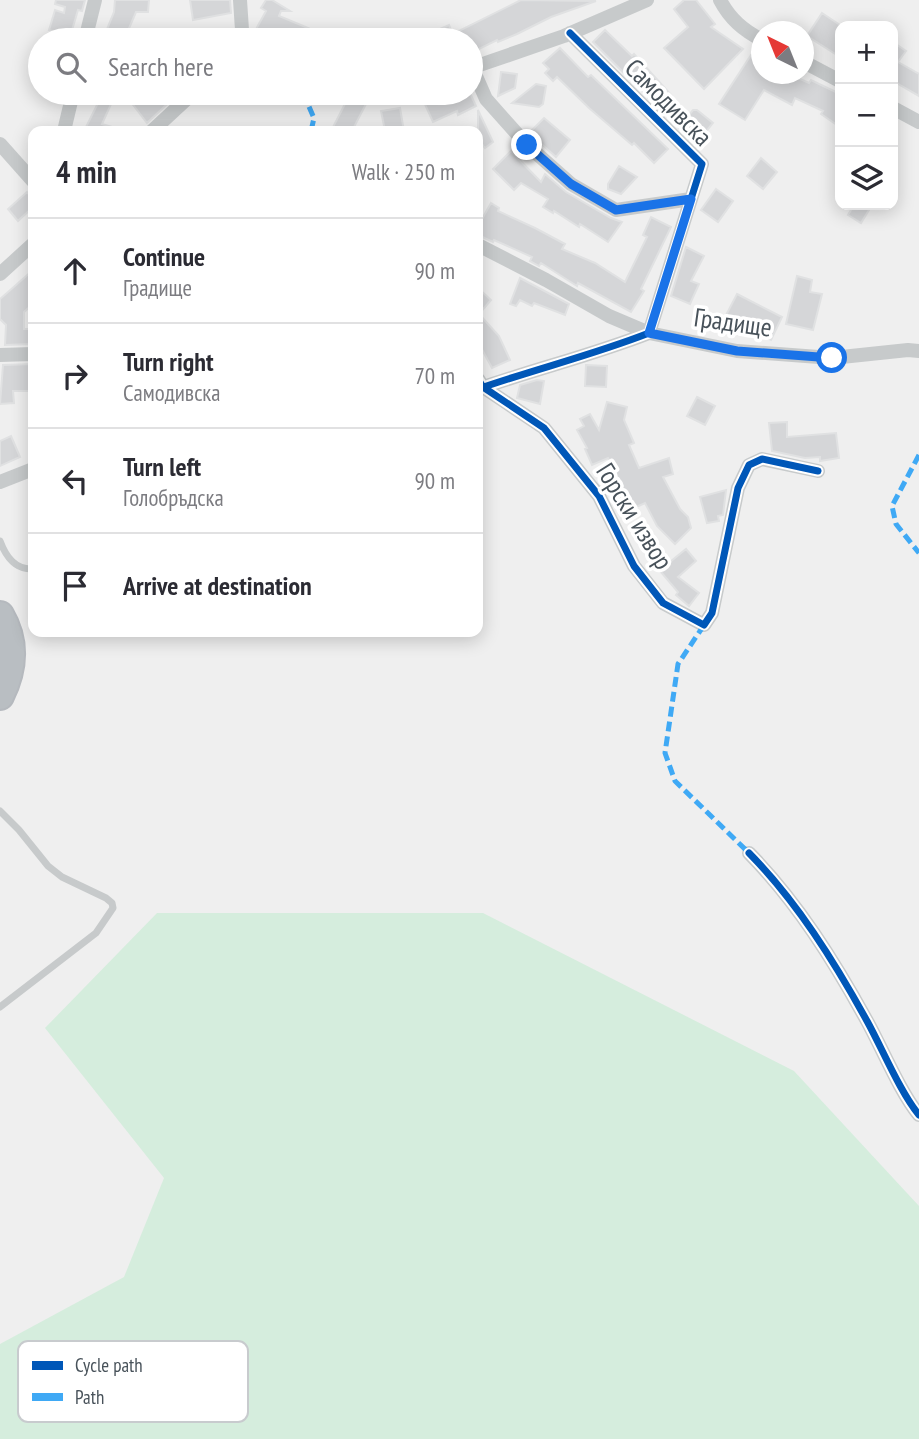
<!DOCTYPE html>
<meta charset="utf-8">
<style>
:root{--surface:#fff;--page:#f2f2f3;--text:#2b2b33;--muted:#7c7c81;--line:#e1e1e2}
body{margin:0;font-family:"PT Sans Narrow",sans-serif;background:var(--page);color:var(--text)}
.controls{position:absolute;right:21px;top:21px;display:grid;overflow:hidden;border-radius:14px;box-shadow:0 4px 18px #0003}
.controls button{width:63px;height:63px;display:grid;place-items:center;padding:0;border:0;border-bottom:2px solid var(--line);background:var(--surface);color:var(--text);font:35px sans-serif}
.compass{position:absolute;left:751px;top:21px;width:63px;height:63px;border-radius:50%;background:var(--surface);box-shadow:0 4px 18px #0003;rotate:317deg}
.stop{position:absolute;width:21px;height:21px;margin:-16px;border:5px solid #1a73e8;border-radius:50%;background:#fff}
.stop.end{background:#1a73e8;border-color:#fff;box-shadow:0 2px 7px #0008}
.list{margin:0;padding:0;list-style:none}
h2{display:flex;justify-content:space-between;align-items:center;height:91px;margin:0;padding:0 28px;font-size:30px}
h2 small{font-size:23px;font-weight:400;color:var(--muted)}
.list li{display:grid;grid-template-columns:46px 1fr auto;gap:21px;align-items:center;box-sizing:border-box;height:105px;padding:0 28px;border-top:2px solid var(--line)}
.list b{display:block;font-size:26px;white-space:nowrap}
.list p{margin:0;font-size:23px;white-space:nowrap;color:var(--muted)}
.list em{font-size:23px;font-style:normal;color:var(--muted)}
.icon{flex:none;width:38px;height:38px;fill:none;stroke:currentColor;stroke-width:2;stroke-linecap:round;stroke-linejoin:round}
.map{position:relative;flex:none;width:919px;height:1439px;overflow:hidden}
.search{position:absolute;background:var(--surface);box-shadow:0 4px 18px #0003;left:28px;top:28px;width:455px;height:77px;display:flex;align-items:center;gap:18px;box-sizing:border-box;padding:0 24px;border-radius:38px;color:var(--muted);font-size:26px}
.panel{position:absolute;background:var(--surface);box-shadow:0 4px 18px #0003;left:28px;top:126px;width:455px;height:511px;border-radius:14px}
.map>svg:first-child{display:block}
</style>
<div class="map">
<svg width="919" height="1439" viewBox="0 0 919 1439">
<rect width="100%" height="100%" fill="#efefef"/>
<path fill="#d5eddd" d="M157 913H483L794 1071 919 1206V1439H0V1344L124 1277 164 1178 45 1028Z"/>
<path fill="#d5d6d8" stroke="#e0e1e2" stroke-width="2" d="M56 0H85L82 11 78 10 70 37 49 30 55 10 64 13 65 7 55 4Z
M115 0H149L148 12H136L124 40 105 34 114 12Z
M190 0H230L231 13 193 20Z
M266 0H272L290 11H281L279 16 337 40H271L255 31 266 11 261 8Z
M521 0 596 1 551 17 517 34 498 42 497 40 471 53V40H414L449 25 453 34Z
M684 0H696L715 24 711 27 743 49 704 89 664 48 688 27 674 9Z
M822 13 840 25V57L807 36Z
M605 30 632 56 634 54 672 96 659 108 593 42Z
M893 42 906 51 898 62 919 74V96L893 81Z
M560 48 588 77 591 75 668 149 654 163 634 143 632 145 589 108 557 77 553 81 545 73 549 69 543 63Z
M751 55 761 63V74H789L809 83 811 80 840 94V127L821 114 823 111 795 98 792 105 764 90 745 120 719 104Z
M501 72 517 74 515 88 498 96Z
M536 84 546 86 543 104 539 107 512 103Z
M103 93H116L102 124 119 129V131H84Z
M124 93H179L147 123Z
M439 93H470L476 106 458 115 457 111 433 122 423 100Z
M349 96 366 104 352 131H331Z
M400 108 404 131H385L381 111Z
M478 110 493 142 485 148 478 139Z
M693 110H697L713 123 696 144 679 127Z
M544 118 570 140 556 157 529 133Z
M511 151 541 182 545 174 566 192 611 218 622 222 608 242 580 224 579 227 554 211 553 213 543 207 548 199 521 183 514 190 493 169Z
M761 158 777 172 763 189 747 176Z
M619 166 637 177 621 194 608 189V184Z
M716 189 733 201 718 222 701 210Z
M27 192 33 200V207L18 221 8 209Z
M491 203 499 208 498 211 535 228 565 244 562 249 595 263 625 282 647 237 643 235 651 217 671 227 641 289 644 291 631 312 578 283 577 286 541 263 539 266 530 261 532 257 494 240 493 242 478 235V226Z
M854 205H872L861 223 848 215Z
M686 247 704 256 691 281 699 284 690 304 671 296Z
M33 270V304L24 312V329H33V344L5 345 6 325 0 319V299Z
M797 276 812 280 810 292 822 294 813 330 786 324Z
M520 278 569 304 565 315 534 303 532 306 520 300 516 306 510 304Z
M478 288 491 300 479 314 499 336 510 360 492 368 478 342Z
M737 294 782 317 771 340 725 317Z
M33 364V391H13L14 403 0 404 3 365Z
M586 365 607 366 606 387 585 386Z
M537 380 544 381 540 404 517 398 520 385Z
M697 397 715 406 705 425 687 416Z
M607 402 627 407 624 420 634 443 629 445 639 468 669 458 673 474 663 477 680 509 688 517 691 528 675 544 657 526 645 503 632 509 608 458 592 465 585 449 587 448 577 430 584 426 580 419 590 414 599 430Z
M787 422V437L836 433 839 458 820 461V457L805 458 772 451 769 423Z
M11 436 20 457 0 466V441Z
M726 490 723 515 718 516 719 521 707 523 700 497Z
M686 549 696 561 678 577 699 593 689 606 676 595 678 592 655 565 659 561 665 566Z"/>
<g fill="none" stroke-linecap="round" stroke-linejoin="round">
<g stroke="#b5b9be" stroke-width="30">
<path id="highway" d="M0 615C16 642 14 668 0 696"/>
</g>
<path stroke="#c7cacb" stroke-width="7" d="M0 541C6 557 15 570 33 569
M0 811 19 830 48 866 62 877 106 898 112 903 113 908 96 933 0 1007"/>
<path stroke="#c7cacb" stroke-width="14" d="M240 0 242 30 247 40
M720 0C730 19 743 30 762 40
M85 40 95 0
M804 62 840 81
M472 67 486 99 527 145 571 184 616 210 691 199
M471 68 564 36 647 0
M893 108 919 122
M64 131 73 93
M152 131 193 93
M0 144 33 181
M478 245 546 280 609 316 649 333 737 351 832 358 908 350 919 351
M0 274 33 244
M0 355 33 354
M478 379 483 387 544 428 599 496 634 566 663 603 704 625 712 613 738 488 749 465 762 459 818 471
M478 389C535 369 593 355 649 333L702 164 570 33
M0 482 33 469
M749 853C797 902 834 961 867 1021 882 1048 900 1092 919 1115"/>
<use href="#highway" stroke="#b9bec2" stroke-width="26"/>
<path stroke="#3fa9f5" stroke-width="5" stroke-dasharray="10 5" stroke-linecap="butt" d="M303 93 314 118 311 131
M919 455 892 506 896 524 919 553
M704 625 678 664 665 753 675 781 749 853"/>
<g stroke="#fff" stroke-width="11">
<path id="cycleway" d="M478 379 483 387 544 428 599 496 634 566 663 603 704 625 712 613 738 488 749 465 762 459 818 471
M478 389C535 369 593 355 649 333L702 164 570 33
M749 853C797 902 834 961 867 1021 882 1048 900 1092 919 1115"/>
</g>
<use href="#cycleway" stroke="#0057b8" stroke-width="7"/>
</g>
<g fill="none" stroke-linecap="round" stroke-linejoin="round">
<path stroke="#1a73e8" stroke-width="9" d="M527 145 571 184 616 210 691 199 649 333 737 351 832 358"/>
</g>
<g text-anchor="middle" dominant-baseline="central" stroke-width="7" stroke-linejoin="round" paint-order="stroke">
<g font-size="26" fill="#48525a" stroke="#fff">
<text transform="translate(669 102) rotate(45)">Самодивска</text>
<text transform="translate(733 322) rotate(8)">Градище</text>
<text transform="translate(635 516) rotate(58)">Горски извор</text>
</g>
</g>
<rect x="18" y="1341" width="230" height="81" rx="10" fill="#fff" stroke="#c8cbce" stroke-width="2"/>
<rect x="32" y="1361" width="31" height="9" fill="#0057b8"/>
<rect x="32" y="1393" width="31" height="8" fill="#3fa9f5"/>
<g font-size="19" fill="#48525a">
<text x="75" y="1372">Cycle path</text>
<text x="75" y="1404">Path</text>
</g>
</svg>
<div class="controls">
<button>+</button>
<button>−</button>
<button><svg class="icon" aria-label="layers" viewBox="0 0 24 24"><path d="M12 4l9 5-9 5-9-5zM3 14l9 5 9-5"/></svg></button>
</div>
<svg class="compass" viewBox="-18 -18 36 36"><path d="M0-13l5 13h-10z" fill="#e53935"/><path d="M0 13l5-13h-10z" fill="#7c7c81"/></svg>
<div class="stop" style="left:832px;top:358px"></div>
<div class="stop end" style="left:527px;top:145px"></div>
<div class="search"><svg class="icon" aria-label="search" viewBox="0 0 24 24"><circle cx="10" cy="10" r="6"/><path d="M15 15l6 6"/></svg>Search here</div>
<section class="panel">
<h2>4 min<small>Walk · 250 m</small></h2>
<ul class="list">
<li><svg class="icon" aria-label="ahead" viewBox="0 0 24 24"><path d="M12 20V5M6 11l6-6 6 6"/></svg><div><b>Continue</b><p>Градище</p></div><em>90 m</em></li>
<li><svg class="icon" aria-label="right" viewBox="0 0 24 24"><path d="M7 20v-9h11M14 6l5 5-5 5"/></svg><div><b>Turn right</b><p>Самодивска</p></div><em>70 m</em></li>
<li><svg class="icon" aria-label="left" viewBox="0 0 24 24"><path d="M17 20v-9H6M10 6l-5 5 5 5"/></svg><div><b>Turn left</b><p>Голобръдска</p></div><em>90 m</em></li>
<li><svg class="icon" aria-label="arrive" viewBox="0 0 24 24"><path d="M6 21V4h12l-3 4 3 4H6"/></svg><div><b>Arrive at destination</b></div></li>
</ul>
</section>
</div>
